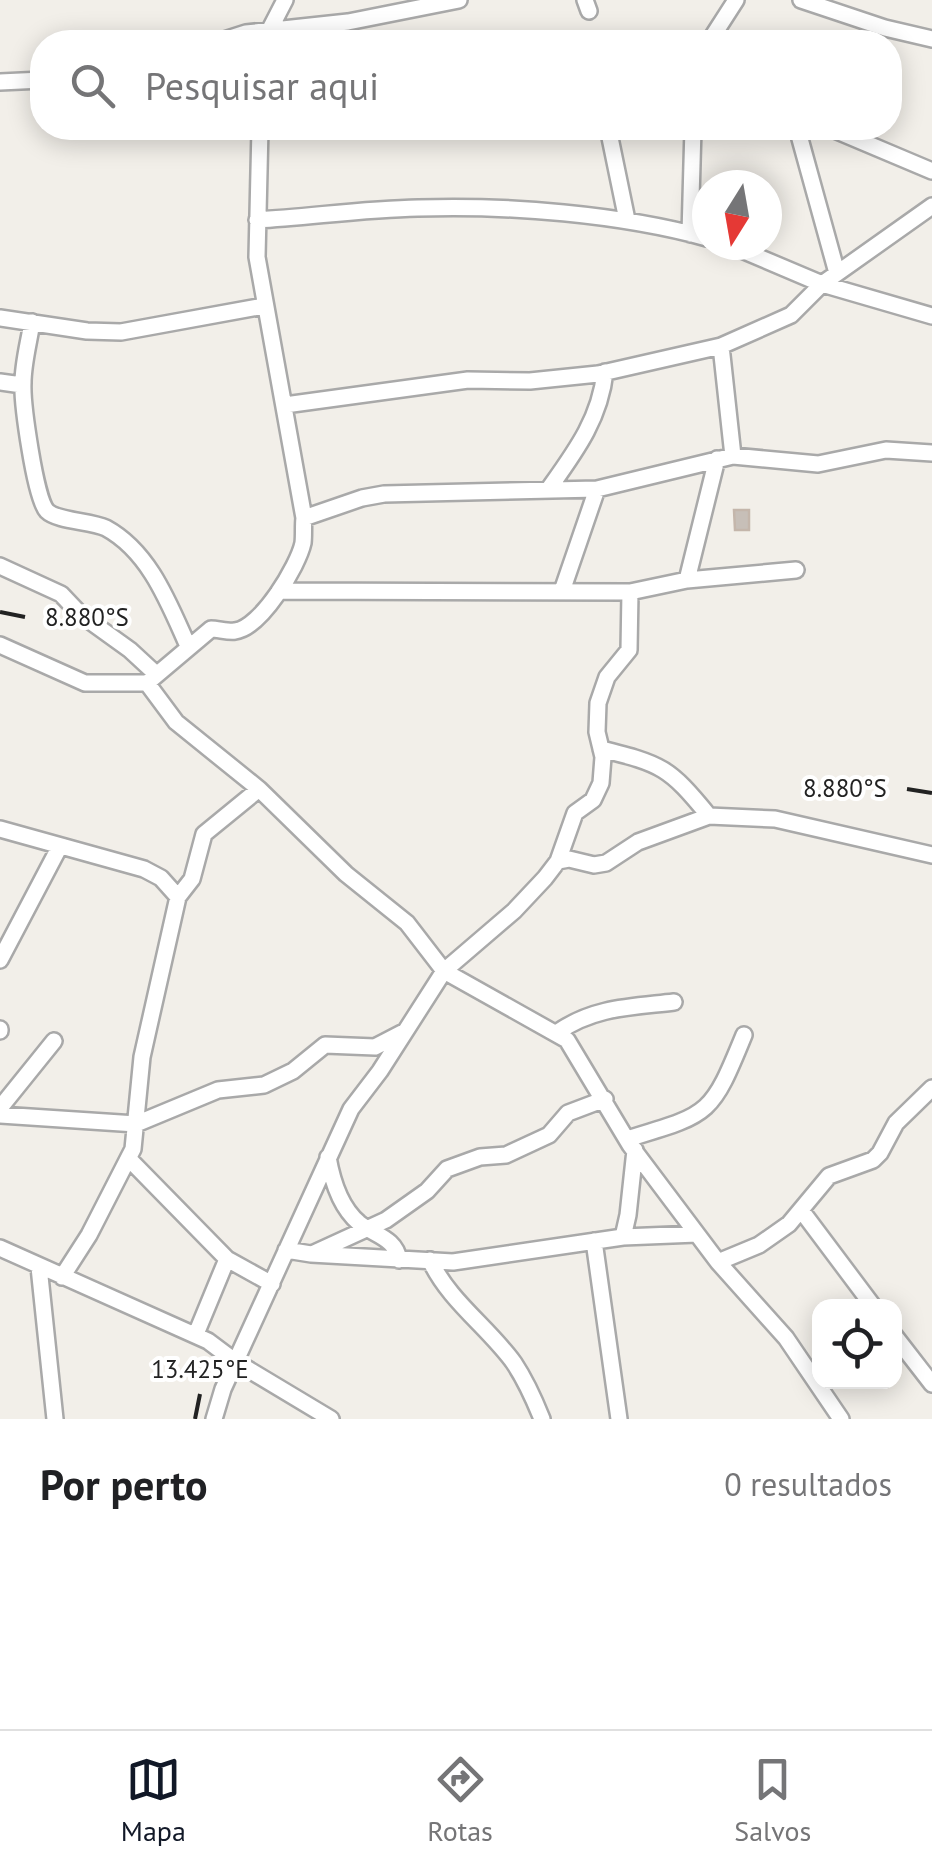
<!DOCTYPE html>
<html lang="pt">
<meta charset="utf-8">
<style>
:root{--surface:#fff;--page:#f6f6f6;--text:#202124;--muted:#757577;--line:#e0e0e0;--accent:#111827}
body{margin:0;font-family:"PT Sans",sans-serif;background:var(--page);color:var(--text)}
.controls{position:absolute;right:30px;bottom:30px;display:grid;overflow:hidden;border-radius:20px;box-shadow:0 5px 25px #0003}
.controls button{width:90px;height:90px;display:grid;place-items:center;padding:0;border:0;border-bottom:2px solid var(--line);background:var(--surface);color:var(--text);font:50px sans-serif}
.compass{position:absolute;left:692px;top:170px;width:90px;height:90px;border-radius:50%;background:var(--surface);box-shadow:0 5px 25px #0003;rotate:191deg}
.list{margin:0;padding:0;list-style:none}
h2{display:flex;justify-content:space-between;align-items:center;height:130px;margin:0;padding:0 40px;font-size:42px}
h2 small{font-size:32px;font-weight:400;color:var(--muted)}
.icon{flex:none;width:55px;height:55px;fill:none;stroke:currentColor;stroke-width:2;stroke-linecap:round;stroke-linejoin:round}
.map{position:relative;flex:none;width:932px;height:1419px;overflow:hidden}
.search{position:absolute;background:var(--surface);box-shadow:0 5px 25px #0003;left:30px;right:30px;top:30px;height:110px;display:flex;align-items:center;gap:25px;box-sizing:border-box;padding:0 35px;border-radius:40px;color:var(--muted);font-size:38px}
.sheet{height:310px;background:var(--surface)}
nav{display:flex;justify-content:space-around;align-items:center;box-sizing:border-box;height:140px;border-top:2px solid var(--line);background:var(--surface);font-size:28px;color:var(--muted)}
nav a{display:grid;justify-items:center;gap:5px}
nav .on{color:var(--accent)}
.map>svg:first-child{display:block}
</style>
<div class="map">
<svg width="932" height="1419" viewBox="0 0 932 1419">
<rect width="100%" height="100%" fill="#f2efe9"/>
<path fill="#c7bfb8" stroke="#c4b6ab" stroke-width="2.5" d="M734 510H749V530H735Z"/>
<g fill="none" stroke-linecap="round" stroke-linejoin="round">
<g stroke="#a9a9a9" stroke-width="20">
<path id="minor" d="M585 0 589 11
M801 0 885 28 932 39
M218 42 246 33 348 22 459 0
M268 42 269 31 285 0
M709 42 736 0
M0 82 42 80
M608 128 627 220
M797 128 837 273
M830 128 932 171
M257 220C310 217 364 209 418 208 508 205 620 214 707 238
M690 234 693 128
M730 245 822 284 932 316
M0 318 87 331 121 332 264 306
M32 322C29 342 23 363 23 383 22 403 35 498 47 511 57 521 91 521 106 528 150 552 169 604 188 646
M721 346 733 456
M0 382 22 385
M285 405 468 380 530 381 598 374 721 346 791 315 822 284 932 206
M548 490C575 452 600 419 605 372
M304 518 362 498 384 494 597 489 733 456 818 464 886 450 932 453
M0 566 61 594 80 614 130 650 156 674
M687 580 717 459
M279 591 630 592 687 580 796 570
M562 591 597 489
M0 645 85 683H147L211 629C218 629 228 632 235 631 261 628 298 566 303 543 304 535 303 526 304 518L257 257 260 128
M147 683 176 722 259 789 346 874 407 923 444 971 567 1040 630 1145 718 1262 786 1338 841 1419
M601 749C662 764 669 767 709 816
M0 829 144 869 161 878 178 897
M558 861 569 859 594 865 606 863 638 842 709 816 775 819 932 855
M0 960 60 846
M0 1029V1031
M558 1032C594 1007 631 1007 674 1002
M0 1108 54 1041
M0 1115 136 1124 218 1090 264 1085 293 1071 325 1045 375 1047 402 1033
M627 1139C710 1114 711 1116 744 1035
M328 1157C332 1180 340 1207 359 1223 374 1235 396 1238 399 1260
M130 1160 227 1259 272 1284
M801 1210 873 1306
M623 1237 628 1215 635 1150
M594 1241 619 1419
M0 1248 208 1341 236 1362 331 1419
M286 1250 311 1254 453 1262 623 1237 697 1234
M314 1253 386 1220 427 1191 447 1169 480 1157 506 1155 549 1135 568 1113 605 1099
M430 1260C449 1301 488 1327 514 1363 526 1381 534 1399 542 1419
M718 1262 759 1245 789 1224 829 1176 873 1160 880 1153 896 1123 932 1088
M39 1267 55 1419
M62 1277 89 1235 133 1149 142 1057 178 897 192 879 204 834 259 789
M196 1334 227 1259
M894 1335 932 1384
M214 1419 223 1389 351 1109 380 1071 444 971 514 911 545 878 558 861 575 813 593 800 601 783 603 757 597 732 598 703 607 677 629 650 630 592"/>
</g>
<use href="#minor" stroke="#fff" stroke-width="15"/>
</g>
<path fill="none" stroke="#222" stroke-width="4" d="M0 612 25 617M907 789 932 793M195 1419 200 1394"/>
<g font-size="25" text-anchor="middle" fill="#222" stroke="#fff" stroke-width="8" stroke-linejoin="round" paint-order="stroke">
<text x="87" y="626">8.880°S</text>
<text x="845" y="797">8.880°S</text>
<text x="200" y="1378">13.425°E</text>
</g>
</svg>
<div class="controls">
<button><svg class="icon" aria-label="locate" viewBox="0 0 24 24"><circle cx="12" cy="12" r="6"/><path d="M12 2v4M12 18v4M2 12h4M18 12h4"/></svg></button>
</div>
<svg class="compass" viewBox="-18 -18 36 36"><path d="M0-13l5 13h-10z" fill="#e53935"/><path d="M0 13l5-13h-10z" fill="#757577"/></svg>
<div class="search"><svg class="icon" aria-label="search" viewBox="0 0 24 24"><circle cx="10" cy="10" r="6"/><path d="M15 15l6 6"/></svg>Pesquisar aqui</div>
</div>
<section class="sheet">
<h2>Por perto<small>0 resultados</small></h2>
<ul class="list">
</ul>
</section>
<nav>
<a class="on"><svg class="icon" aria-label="map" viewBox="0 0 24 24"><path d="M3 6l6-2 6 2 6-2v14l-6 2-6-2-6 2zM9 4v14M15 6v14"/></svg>Mapa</a>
<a><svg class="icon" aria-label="directions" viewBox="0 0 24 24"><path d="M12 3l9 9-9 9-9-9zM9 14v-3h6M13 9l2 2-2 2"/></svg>Rotas</a>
<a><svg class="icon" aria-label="saved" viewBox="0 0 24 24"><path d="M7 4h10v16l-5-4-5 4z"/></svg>Salvos</a>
</nav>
